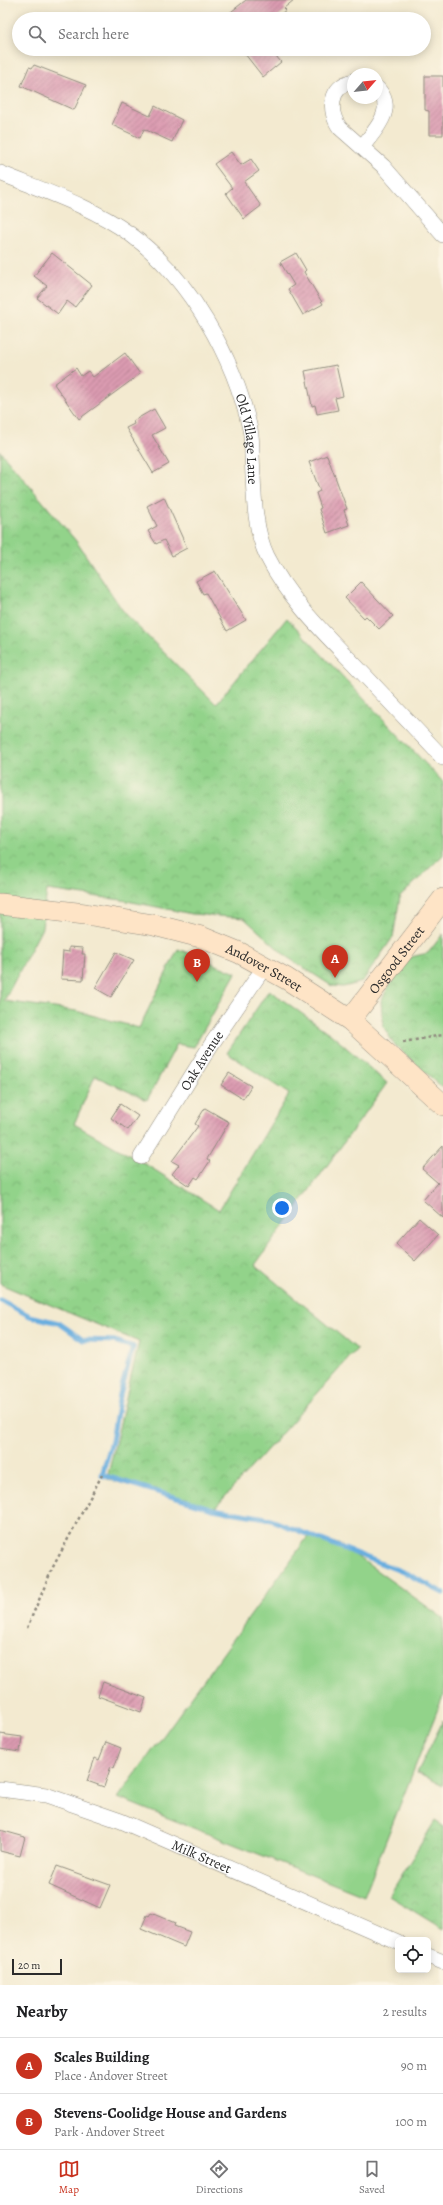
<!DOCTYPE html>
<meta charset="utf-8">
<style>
:root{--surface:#fff;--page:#f2f2f2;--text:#202124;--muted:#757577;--line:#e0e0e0;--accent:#c8321e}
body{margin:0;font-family:Alegreya,serif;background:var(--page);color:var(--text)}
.controls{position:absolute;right:12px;bottom:12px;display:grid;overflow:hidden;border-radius:6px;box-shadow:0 2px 10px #0003}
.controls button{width:36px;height:36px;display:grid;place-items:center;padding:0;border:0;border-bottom:1px solid var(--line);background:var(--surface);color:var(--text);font:20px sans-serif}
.compass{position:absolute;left:347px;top:68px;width:36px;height:36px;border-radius:50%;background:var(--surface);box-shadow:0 2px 10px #0003;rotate:62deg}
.scale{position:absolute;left:12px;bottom:10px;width:50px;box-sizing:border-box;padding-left:4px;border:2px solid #2b2b2b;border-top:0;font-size:11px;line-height:14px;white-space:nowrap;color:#2b2b2b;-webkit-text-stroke:3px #fcf5e5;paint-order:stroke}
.you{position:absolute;left:282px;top:1208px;width:14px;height:14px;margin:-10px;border:3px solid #fff;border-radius:50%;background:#1a73e8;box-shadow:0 0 0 6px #1a73e833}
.badge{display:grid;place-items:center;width:26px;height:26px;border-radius:50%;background:var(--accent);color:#fff;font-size:13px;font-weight:700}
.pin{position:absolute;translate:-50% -33px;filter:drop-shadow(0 1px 2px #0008)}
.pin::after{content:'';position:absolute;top:21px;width:14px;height:12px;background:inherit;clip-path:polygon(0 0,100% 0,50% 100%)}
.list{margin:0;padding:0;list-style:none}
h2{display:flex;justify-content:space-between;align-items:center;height:52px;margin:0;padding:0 16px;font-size:17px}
h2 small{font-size:13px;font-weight:400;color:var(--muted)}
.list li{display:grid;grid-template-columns:26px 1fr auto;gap:12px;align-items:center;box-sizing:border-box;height:56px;padding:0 16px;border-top:1px solid var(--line)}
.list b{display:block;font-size:15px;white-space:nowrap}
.list p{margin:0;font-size:13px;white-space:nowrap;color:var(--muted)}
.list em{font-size:13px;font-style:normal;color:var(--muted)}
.icon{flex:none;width:22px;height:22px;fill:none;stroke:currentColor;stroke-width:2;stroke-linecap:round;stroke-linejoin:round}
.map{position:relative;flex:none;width:443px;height:1985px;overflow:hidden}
.search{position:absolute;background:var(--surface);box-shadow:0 2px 10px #0003;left:12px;right:12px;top:12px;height:44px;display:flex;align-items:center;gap:10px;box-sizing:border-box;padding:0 14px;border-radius:22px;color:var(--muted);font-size:15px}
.sheet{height:164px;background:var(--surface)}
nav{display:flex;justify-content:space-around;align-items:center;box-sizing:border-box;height:56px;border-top:1px solid var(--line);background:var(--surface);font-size:11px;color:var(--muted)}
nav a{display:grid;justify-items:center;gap:2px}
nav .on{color:var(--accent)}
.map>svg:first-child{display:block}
</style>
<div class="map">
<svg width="443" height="1985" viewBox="0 0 443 1985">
<defs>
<pattern id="park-crowns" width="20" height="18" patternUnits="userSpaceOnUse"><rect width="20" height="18" fill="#92d38a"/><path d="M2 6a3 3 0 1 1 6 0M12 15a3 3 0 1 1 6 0" fill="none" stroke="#7eb577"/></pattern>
<pattern id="building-hatch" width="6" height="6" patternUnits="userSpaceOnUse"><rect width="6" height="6" fill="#db9bb1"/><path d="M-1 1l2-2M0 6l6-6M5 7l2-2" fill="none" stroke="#b27f90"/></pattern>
</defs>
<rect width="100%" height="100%" fill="#fcf5e5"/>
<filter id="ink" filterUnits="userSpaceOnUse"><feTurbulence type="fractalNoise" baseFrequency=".025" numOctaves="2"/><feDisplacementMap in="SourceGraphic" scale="8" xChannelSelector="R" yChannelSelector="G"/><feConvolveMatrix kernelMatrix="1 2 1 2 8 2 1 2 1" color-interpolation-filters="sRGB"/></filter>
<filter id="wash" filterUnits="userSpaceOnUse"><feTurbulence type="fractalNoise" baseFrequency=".012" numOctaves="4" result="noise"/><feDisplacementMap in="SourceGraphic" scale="16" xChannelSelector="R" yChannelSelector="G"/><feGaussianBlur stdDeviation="0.9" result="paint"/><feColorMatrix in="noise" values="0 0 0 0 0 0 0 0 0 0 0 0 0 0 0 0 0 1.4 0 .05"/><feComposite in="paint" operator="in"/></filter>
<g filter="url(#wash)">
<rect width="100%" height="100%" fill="#f3ead0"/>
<path fill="url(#park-crowns)" stroke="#5e7f5a" d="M0 451 76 541 125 614 216 704 287 618 443 782V855L400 897 393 937 362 982 343 987 332 986 287 957 244 918 192 914 122 900 47 890 42 928 4 1001 76 1011 139 1028 178 949 236 973 194 1047 177 1044 147 1100 95 1076 74 1124 145 1164 219 1210 289 1094 227 1053 269 990 333 1036 387 1083 255 1265 357 1349 215 1508 107 1479 139 1342 0 1284Z
M443 934V1088L394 1044 383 1026 381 1001 392 980 411 957 428 953Z
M435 1821 443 1826V1929L389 1896Z"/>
<path fill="#92d38a" stroke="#5e7f5a" d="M309 1535 341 1545 443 1618V1696L364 1896 118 1798Z
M443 1721V1786L417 1773Z"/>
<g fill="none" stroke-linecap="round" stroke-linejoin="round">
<path stroke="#69aedf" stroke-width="5" d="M0 1300 30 1316 59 1323 83 1340 114 1341 133 1347 120 1394 112 1441 102 1475 213 1509 266 1518 408 1574 443 1593"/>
</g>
<g id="blocks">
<path fill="url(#building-hatch)" d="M246 0H294L284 8 286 10 274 19H222Z
M241 49H270L281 62 263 77Z
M34 65 86 85 74 110 21 86 29 67 32 68Z
M425 76H443V135H429V111L425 110Z
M122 103 150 116 155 106 182 120 172 142 144 129 140 138 112 125Z
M231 152 241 165 251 159 259 171 244 182 261 206 244 219 226 193 232 188 214 164Z
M52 253 92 285 75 307 67 301 58 314 37 298 47 286 34 276Z
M296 253 306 270 304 272 323 304 303 315 288 289 294 285 280 262Z
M125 353 140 374 79 419 54 384 76 368 81 376 88 371 93 377Z
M336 365 343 396 335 398 338 410 317 414 315 405 312 406 305 371Z
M154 409 165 428 152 435 169 464 153 473 126 428 134 424 133 421Z
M327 455 347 509 344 510 349 525 327 533 319 509 321 508 316 493 320 491 309 462Z
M164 497 187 548 172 556 164 540 156 544 148 531 157 526 147 506Z
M215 571 246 620 227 631 206 593 203 594 196 581Z
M361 582 393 616 379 629 366 616 364 618 345 598Z
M69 947 83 948 82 954H85L83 980 61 979 63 951 69 952Z
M116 952 134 960 111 997 95 988Z
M229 1073 251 1086 243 1099 221 1085Z
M120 1104 138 1116 128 1130 111 1118Z
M205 1108 229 1122 207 1159 210 1161 198 1179 195 1177 189 1186 172 1174 179 1165 172 1161 198 1126 195 1124Z
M443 1146V1218L423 1200 438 1183 422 1169Z
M419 1218 438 1235 415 1261 396 1244Z
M103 1682 146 1698 141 1712 98 1696Z
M0 1734 22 1737 20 1752 0 1749Z
M106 1742 121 1748 114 1768 111 1766 104 1787 87 1781 95 1758 99 1760Z
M0 1830 25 1837 20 1856 0 1851Z
M57 1866 110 1885 100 1908 49 1885Z
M151 1913 175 1923 174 1926 190 1932 184 1947 141 1929 147 1915 149 1916Z"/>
</g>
</g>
<g filter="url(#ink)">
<use href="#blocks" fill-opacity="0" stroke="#8f8a7e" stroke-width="1"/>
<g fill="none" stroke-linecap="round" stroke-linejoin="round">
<g stroke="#8f8a7e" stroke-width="16">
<g id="street">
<path d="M353 81C329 86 328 112 340 128L383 166 443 235"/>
<path d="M362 147C376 129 397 109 377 88"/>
<path id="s1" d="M0 173C44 191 91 206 130 234 190 278 234 357 250 429 252 438 252 447 252 456 254 488 253 527 267 556 288 598 322 631 355 665 384 696 414 727 443 758"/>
<path id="s2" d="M141 1157 211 1045 265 966"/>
<path id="s3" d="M0 1789 46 1795 121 1821 398 1942"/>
<path d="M428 1956 443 1962"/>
</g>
</g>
<g stroke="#8f8a7e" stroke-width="22">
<g id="secondary">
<path id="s4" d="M0 904 85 914 154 925 201 937 240 953 287 979 350 1020 443 1105"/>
<path id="s5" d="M350 1020 443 899"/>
</g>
</g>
<path stroke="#8f8a7e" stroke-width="2.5" stroke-dasharray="3 3" stroke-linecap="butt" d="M403 1042 443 1035
M27 1628 53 1567 102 1475"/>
<use href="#street" stroke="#fff" stroke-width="15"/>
<use href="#secondary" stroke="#fee4c6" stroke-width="21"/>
</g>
</g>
<g text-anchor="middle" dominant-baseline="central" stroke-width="3.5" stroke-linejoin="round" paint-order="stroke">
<g font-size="14" fill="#2b2b2b" stroke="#fcf5e5">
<text stroke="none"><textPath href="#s1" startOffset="387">Old Village Lane</textPath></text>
<text stroke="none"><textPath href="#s5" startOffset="76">Osgood Street</textPath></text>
<text stroke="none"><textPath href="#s4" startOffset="274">Andover Street</textPath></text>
<text stroke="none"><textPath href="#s2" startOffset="114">Oak Avenue</textPath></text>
<text stroke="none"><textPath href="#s3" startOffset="214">Milk Street</textPath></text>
</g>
</g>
</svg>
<div class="controls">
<button><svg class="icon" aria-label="locate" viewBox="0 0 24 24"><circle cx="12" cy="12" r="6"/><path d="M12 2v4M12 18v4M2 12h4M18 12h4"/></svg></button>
</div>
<svg class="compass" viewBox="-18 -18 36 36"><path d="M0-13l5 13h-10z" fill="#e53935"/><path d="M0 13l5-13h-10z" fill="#757577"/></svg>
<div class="scale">20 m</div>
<div class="you"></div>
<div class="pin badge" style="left:335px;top:978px">A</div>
<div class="pin badge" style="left:197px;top:982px">B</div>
<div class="search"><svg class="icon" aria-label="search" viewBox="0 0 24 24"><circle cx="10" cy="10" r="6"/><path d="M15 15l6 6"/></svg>Search here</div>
</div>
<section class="sheet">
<h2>Nearby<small>2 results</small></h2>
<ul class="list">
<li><span class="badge">A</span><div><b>Scales Building</b><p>Place · Andover Street</p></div><em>90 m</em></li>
<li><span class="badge">B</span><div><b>Stevens-Coolidge House and Gardens</b><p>Park · Andover Street</p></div><em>100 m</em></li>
</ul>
</section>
<nav>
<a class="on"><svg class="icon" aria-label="map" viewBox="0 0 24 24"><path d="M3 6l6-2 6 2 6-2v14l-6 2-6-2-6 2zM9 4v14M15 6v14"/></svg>Map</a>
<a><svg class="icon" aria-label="directions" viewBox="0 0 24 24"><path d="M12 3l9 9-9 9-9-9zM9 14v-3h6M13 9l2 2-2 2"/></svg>Directions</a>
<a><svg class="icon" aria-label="saved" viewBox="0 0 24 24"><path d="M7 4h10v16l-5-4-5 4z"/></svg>Saved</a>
</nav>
